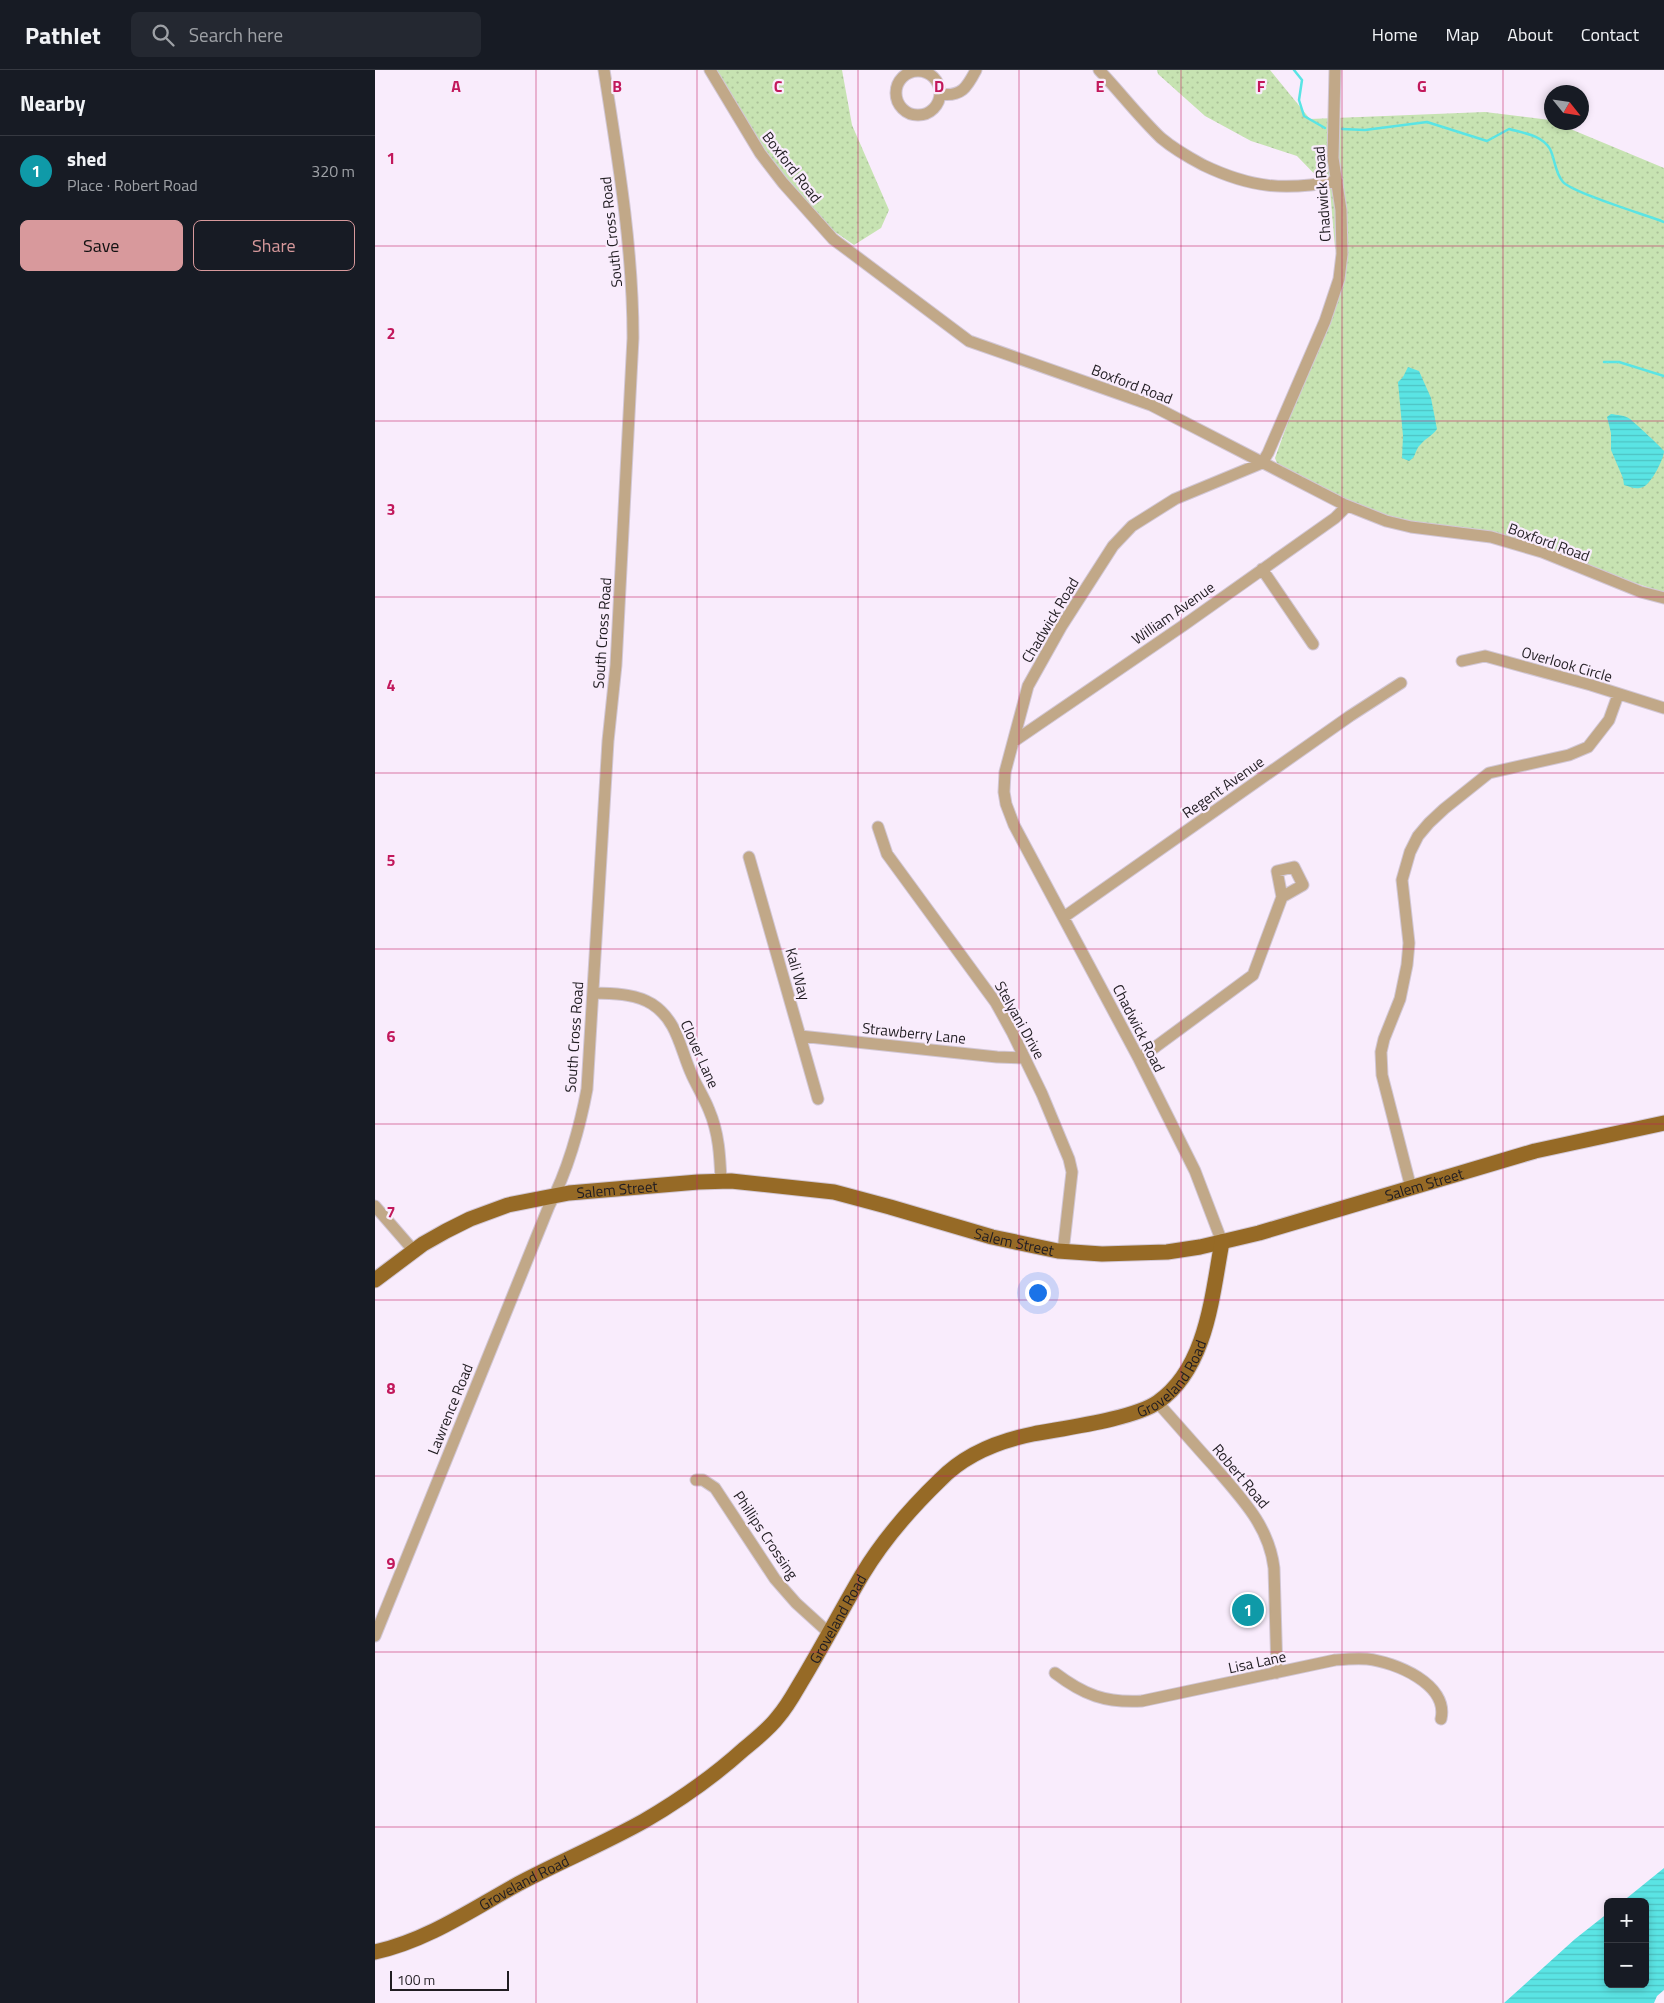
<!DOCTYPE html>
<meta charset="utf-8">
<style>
:root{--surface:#171b24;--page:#242831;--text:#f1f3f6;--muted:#9ea1a6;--line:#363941;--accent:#d8999c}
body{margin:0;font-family:"Titillium Web",sans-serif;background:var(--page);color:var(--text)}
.controls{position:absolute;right:15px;bottom:15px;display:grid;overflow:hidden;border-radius:8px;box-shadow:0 2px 8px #0003}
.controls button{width:45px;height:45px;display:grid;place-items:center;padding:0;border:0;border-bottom:1px solid var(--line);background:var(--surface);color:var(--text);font:25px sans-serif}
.compass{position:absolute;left:1169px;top:15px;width:45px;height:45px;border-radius:50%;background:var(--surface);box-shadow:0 2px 8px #0003;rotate:120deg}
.scale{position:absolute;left:15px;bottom:12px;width:119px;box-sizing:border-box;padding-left:5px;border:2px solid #211d22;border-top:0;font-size:14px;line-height:18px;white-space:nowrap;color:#211d22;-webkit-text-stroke:4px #f9ecfc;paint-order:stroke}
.you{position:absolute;left:662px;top:1222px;width:18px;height:18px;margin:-12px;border:4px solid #fff;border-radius:50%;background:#1a73e8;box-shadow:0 0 0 8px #1a73e833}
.badge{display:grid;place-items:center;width:32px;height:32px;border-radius:50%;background:var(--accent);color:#fff;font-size:16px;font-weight:700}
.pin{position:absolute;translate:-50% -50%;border:2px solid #fff;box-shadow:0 1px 5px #0006}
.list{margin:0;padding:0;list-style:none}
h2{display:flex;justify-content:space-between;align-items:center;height:65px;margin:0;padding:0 20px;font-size:21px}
h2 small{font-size:16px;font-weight:400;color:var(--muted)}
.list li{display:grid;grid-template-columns:32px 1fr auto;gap:15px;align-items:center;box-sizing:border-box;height:70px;padding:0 20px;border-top:1px solid var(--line)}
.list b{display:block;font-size:19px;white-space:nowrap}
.list p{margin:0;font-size:16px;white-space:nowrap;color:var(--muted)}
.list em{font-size:16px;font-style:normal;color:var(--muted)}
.actions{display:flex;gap:10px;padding:15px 20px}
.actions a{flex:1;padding:11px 0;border:1px solid var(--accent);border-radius:8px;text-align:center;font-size:18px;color:var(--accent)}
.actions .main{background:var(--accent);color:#111}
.icon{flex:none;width:28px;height:28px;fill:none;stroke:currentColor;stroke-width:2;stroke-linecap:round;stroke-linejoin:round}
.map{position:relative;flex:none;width:1289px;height:1933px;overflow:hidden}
header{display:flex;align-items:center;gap:30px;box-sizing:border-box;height:70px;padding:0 25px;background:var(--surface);border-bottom:1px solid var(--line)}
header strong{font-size:24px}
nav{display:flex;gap:28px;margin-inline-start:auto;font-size:18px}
.search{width:350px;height:45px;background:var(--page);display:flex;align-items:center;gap:12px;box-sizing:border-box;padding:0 18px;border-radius:8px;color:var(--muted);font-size:19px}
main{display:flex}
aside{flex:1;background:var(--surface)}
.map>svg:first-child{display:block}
</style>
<header>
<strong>Pathlet</strong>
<div class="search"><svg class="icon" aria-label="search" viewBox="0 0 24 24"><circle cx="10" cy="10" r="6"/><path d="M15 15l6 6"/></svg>Search here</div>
<nav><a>Home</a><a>Map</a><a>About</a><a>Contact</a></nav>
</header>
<main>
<aside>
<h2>Nearby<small></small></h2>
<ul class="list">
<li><span class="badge" style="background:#0f9aa8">1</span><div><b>shed</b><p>Place · Robert Road</p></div><em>320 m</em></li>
</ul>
<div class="actions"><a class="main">Save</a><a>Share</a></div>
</aside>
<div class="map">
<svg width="1289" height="1933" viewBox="0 0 1289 1933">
<defs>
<pattern id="grass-dots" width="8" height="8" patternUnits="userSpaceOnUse" patternTransform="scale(1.25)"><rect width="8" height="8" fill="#c7e3b2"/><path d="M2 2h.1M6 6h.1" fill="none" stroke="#abc299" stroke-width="1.8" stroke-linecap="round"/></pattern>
<pattern id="water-rules" width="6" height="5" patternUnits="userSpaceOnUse" patternTransform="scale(1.25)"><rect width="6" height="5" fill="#5ae4e4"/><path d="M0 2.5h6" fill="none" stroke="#4ec3c3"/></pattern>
</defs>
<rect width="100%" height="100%" fill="#f9ecfc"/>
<path fill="url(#grass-dots)" d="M339 0H467L477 55 514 140 506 158 479 175 443 150 393 87Z
M782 0H895L935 49 1110 42 1175 50 1176 52 1181 53 1289 98V522L1278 519 1192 490 1031 452 969 431 903 396 900 388 970 193 960 178 955 120 922 86 876 71 830 46 783 4Z"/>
<path fill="url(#water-rules)" d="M1033 297 1044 301 1056 328 1062 359C1057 366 1051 368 1046 374 1039 380 1042 387 1034 391L1027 388 1028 366 1023 312 1028 307Z
M1236 344C1242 345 1250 345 1255 349 1259 352 1288 379 1289 381 1289 389 1276 414 1268 417 1261 420 1256 417 1249 415L1248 408 1236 380V363L1232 347Z
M1289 1798V1920L1282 1926 1279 1933H1129L1200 1869 1233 1843V1914H1270V1832H1247Z"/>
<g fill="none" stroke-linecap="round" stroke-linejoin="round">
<path stroke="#5ae4e4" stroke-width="2.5" d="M919 0 927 10 924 30 929 46 950 58
M967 59 990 60 1052 52 1112 71 1134 59C1148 63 1167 65 1175 79 1180 89 1180 103 1188 112 1198 123 1271 145 1289 152
M1229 292H1244L1289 306"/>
<g stroke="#d2c7d5" stroke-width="13">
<path id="minor" d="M335 0 385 83 408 113 458 169 594 271 776 335 968 434 1011 451 1036 457 1116 467 1167 482 1266 522 1289 528
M724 0C745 22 764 47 786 68 799 79 813 87 828 95 876 118 910 121 962 111
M521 23a22 22 0 1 1 44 0a22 22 0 1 1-44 0Z
M565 24C587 27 592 17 601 0
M887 499 938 574
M1087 591 1110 586 1216 615 1289 638
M638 672 809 555 960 448 972 436
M503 757 512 784 621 933 637 962 667 1024 694 1089 697 1102 688 1182
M374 787 443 1029
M689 847 975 646 1026 613
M218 923C238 924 259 923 277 934 302 950 305 978 316 1003 321 1015 329 1027 334 1040 344 1063 345 1087 346 1111
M425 966 622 987 649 988
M764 989 878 905 907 827 928 815 919 797 902 801 907 827
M1036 1118 1007 1005 1006 982 1009 969 1025 929 1032 895 1034 873 1027 810 1035 782 1043 766 1054 753 1069 739 1114 703 1194 685 1213 677 1234 650 1243 625
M0 1136 39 1181
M847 1172 820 1101 764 989 639 755 631 734 629 722 630 702 653 616 686 557 738 476 757 456 800 429 887 393 893 383 950 251 964 209 967 184 966 140 958 88 960 0
M782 1332C801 1353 819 1374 838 1395 865 1427 894 1455 899 1498L902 1603
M321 1410H328L340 1418 400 1509 421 1533 454 1563
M0 1566 174 1136C192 1103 205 1057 212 1019L233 671 241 595 258 268C258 178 243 89 229 0
M680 1603C709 1625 730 1633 767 1631L960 1590C971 1589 981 1588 992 1589 1020 1592 1074 1614 1066 1649"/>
</g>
<g stroke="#d2c7d5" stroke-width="17">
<g id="major">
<path id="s1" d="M0 1210 48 1174 71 1161 95 1149 133 1135 194 1123 323 1112 356 1111 459 1122 515 1137 617 1167 683 1181 727 1184 792 1182 825 1177 884 1163 1160 1081 1289 1053"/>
<path id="s2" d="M0 1882C53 1870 96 1840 143 1814 184 1792 228 1774 269 1751 305 1730 338 1707 369 1679 381 1669 394 1659 403 1647 412 1637 419 1624 426 1612 447 1577 466 1541 487 1505 508 1470 536 1438 565 1410 590 1384 623 1371 658 1364 689 1358 759 1349 783 1332 832 1298 837 1225 847 1172"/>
</g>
</g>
<use href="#minor" stroke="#c1a888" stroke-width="11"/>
<use href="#major" stroke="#966a26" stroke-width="15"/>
</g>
<path fill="none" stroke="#c2185b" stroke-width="1" stroke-opacity="0.55" d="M161 0V1933M322 0V1933M483 0V1933M644 0V1933M806 0V1933M967 0V1933M1128 0V1933M0 176H1289M0 351H1289M0 527H1289M0 703H1289M0 879H1289M0 1054H1289M0 1230H1289M0 1406H1289M0 1582H1289M0 1757H1289"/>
<g text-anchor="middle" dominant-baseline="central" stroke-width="4.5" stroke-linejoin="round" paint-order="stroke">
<g font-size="15" fill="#211d22" stroke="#f9ecfc">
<text transform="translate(417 97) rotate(52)">Boxford Road</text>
<text transform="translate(947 124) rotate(-94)">Chadwick Road</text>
<text transform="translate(236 162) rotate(-96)">South Cross Road</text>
<text transform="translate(757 314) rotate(21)">Boxford Road</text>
<text transform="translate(1174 472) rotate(20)">Boxford Road</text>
<text transform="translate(798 543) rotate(-35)">William Avenue</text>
<text transform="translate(675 550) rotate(-59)">Chadwick Road</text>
<text transform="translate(227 563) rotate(-86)">South Cross Road</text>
<text transform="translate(1192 594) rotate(16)">Overlook Circle</text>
<text transform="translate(848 717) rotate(-35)">Regent Avenue</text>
<text transform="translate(423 904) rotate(74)">Kali Way</text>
<text transform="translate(645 950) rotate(61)">Stelyani Drive</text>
<text transform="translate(764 958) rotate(63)">Chadwick Road</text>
<text transform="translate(539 963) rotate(6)">Strawberry Lane</text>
<text transform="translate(199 967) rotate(-86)">South Cross Road</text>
<text transform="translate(325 984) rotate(66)">Clover Lane</text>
<text stroke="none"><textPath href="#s1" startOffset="1089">Salem Street</textPath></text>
<text stroke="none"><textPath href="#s1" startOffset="264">Salem Street</textPath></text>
<text stroke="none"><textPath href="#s1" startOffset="669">Salem Street</textPath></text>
<text stroke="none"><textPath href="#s2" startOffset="1020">Groveland Road</textPath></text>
<text transform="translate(75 1339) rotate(-68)">Lawrence Road</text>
<text transform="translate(866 1406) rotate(50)">Robert Road</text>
<text transform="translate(391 1465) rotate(56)">Phillips Crossing</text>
<text stroke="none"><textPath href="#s2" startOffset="585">Groveland Road</textPath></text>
<text transform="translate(882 1592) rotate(-12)">Lisa Lane</text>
<text stroke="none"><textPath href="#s2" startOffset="165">Groveland Road</textPath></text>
</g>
</g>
<g font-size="16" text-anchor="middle" font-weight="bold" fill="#c2185b" stroke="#f9ecfc" stroke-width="4.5" stroke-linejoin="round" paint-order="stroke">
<text x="81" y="22">A</text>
<text x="242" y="22">B</text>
<text x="403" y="22">C</text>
<text x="564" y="22">D</text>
<text x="725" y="22">E</text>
<text x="886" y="22">F</text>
<text x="1047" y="22">G</text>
<text x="16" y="94">1</text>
<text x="16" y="269">2</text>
<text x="16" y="445">3</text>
<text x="16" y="621">4</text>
<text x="16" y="796">5</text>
<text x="16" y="972">6</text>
<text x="16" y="1148">7</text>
<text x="16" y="1324">8</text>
<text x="16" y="1499">9</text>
</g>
</svg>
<div class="controls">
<button>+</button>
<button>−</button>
</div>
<svg class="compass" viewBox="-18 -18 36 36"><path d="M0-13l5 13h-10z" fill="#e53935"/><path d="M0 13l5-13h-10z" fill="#9ea1a6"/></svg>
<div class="scale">100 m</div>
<div class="you"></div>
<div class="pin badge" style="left:873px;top:1540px;background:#0f9aa8">1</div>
</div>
</main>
